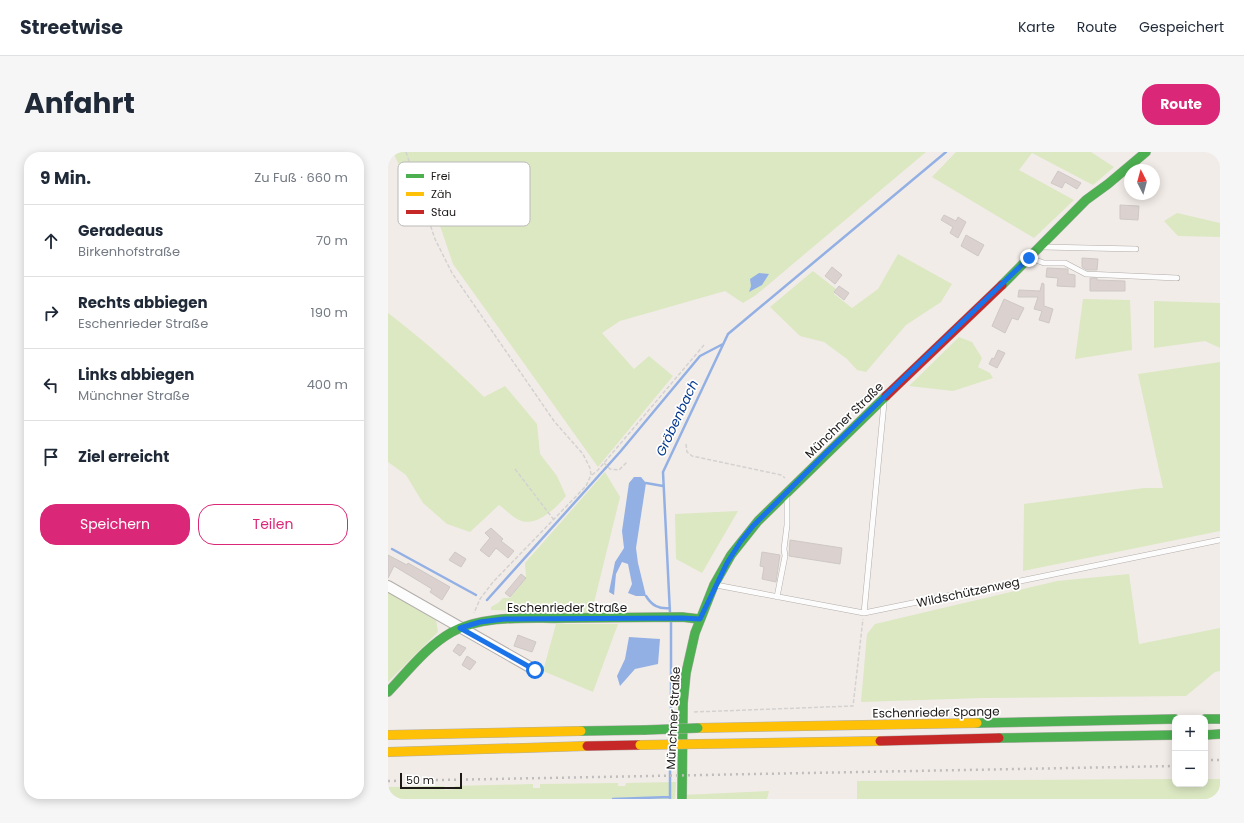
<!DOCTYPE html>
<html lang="de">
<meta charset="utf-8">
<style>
:root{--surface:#fff;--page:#f6f6f7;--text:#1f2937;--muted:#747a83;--line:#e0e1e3;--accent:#db2777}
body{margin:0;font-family:Poppins,sans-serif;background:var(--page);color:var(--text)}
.controls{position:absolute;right:12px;bottom:12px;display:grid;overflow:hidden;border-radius:8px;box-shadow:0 2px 10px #0003}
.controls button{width:36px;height:36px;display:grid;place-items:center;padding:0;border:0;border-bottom:1px solid var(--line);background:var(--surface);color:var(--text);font:20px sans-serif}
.compass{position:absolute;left:736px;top:12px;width:36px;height:36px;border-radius:50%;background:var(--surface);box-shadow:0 2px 10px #0003;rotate:354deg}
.scale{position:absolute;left:12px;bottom:10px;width:62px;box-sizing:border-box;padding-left:4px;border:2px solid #1c1917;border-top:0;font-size:11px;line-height:14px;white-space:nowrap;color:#1c1917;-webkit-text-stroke:3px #fff;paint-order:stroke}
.stop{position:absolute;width:12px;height:12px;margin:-9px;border:3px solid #1a73e8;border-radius:50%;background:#fff}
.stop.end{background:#1a73e8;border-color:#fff;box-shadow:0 1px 4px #0008}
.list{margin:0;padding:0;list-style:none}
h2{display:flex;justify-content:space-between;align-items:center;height:52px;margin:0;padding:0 16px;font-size:17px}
h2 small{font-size:13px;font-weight:400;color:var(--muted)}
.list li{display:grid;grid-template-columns:26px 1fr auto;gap:12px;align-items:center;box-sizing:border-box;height:72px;padding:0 16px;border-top:1px solid var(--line)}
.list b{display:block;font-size:15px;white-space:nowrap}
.list p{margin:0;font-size:13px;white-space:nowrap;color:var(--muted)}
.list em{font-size:13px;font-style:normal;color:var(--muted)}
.actions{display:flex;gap:8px;padding:12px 16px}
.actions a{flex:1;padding:9px 0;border:1px solid var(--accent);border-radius:16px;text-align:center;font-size:14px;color:var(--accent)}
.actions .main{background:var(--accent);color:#fff}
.icon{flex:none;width:22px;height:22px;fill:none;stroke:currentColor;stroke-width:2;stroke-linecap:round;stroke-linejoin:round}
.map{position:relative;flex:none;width:832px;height:647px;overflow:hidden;border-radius:16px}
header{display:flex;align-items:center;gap:24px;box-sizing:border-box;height:56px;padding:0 20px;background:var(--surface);border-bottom:1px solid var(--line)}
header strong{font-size:19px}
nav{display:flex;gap:22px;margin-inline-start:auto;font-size:14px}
.intro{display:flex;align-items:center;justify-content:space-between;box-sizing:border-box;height:96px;padding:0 24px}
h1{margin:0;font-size:28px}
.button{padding:10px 18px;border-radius:16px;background:var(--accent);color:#fff;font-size:14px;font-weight:700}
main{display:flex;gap:24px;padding:0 24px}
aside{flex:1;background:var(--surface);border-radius:16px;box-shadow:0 2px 10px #0003}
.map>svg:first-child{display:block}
</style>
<header>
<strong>Streetwise</strong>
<nav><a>Karte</a><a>Route</a><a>Gespeichert</a></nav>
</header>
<div class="intro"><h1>Anfahrt</h1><a class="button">Route</a></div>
<main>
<aside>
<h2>9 Min.<small>Zu Fuß · 660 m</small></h2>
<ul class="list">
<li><svg class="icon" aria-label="ahead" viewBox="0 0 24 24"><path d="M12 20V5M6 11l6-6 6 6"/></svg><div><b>Geradeaus</b><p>Birkenhofstraße</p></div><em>70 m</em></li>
<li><svg class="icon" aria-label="right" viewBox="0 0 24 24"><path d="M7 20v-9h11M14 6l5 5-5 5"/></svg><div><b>Rechts abbiegen</b><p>Eschenrieder Straße</p></div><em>190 m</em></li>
<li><svg class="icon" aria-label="left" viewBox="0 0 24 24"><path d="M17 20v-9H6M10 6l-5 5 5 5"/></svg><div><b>Links abbiegen</b><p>Münchner Straße</p></div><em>400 m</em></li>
<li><svg class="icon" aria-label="arrive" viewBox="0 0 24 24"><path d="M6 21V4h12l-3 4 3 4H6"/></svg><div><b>Ziel erreicht</b></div></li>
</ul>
<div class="actions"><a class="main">Speichern</a><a>Teilen</a></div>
</aside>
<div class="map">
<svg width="832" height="647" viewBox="0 0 832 647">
<rect width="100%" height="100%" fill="#f2ece8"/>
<path fill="#dbe8c2" d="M5 0H538L368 143 355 151 337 139 232 169 214 181 246 217 261 204 285 224 210 315 65 112 49 65 28 50Z
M568 0H703L726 15 705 33 644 1 631 18 686 48 646 86 544 25Z
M789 61 832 71V85L790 84 776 69Z
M510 102 564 132 553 150 518 173 478 220 469 218 459 207 436 190 412 184 382 155 425 119 448 137 446 142 464 156 490 137Z
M695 147 742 148 744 198 687 207Z
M766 149 832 151V196L817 189 766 196Z
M0 161C34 187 66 215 96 245L117 234 149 272 152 302 169 324 178 344C168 356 148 376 131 368 124 365 117 357 111 353L82 380 59 372 35 351 18 323 0 310Z
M571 185 584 190 594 206 590 215 602 221 605 226 565 239 521 234Z
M832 210V379L635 419 636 352 756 336H775L750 222Z
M217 320 232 345 203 463H142L132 459 103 458V455L110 451 115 446H122L138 426 137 411Z
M350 359 314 421 288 407 287 362Z
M741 422 751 492 832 476V519L827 520 798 544 595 546 473 550 479 482 487 472 669 429Z
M0 440 48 468 50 480 0 530Z
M168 472H230L205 540 155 519Z
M787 627V632H817V627H832V647H469V629Z
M288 630 287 647H0V635L56 634 57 638 67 637V634L145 632V636H152V632L230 631V634H237L238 631Z
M381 639 379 647H294V643Z"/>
<path fill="#93b0e4" d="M371 121 381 122 374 133 361 140 363 134 362 127Z
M246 325H253L258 331 248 396 250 411 258 444H248L240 441 244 432 240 412 234 410 228 422 226 443 221 440 227 410 236 396 234 379 241 331Z
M241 485 272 487 270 512 247 517 232 534 229 524 237 507Z"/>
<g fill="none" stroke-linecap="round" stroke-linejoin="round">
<path stroke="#93b0e4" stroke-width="2.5" d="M258 331 275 334
M4 397 88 443
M258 444C264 454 271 457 282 456
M99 448 232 300 312 204 335 192
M282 461 275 320 340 182 558 0
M283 470V571
M225 647 282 645
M282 647V600"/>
</g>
<path fill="#dbd1ce" stroke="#cdc8c6" d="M670 19 693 31 689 37 677 30 674 36 663 31Z
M732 53 751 54 750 68 732 67Z
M556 63 568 69 570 65 578 70 570 86 562 81 565 75 553 68Z
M578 83 596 93 590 104 573 94Z
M694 106 710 107 709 118H699L694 115Z
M444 115 454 123 447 132 437 124Z
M659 116 680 117V122L687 123V135L669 134 670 126 658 125Z
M702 126H709V128L737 129V139H702Z
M654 131 656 132V154L665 157 661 171 651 168 654 159 646 157 650 145H630L631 138 652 139Z
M451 134 461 141 456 148 446 140Z
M616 147 636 156 630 168 624 166 617 181 604 174Z
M610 198 617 201 609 216 601 212 604 206 606 207Z
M103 376 115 387 113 389 126 399 120 406 108 396 101 405 92 398 102 386 97 381Z
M402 388 454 396 452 412 401 404Z
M67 400 78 407 73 415 61 408Z
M374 400 392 403 388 430 374 427 376 415 372 414Z
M0 403 19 413 20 411 62 435 54 448 42 440 44 437 6 414 0 426Z
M133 422 138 426 122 445 117 441Z
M130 483 148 490 144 500 126 494Z
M70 492 78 496 72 504 65 499Z
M79 504 88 510 82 518 74 513Z"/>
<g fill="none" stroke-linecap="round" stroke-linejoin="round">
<g stroke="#b1adaa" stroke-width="6">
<path id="lane" d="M655 95 748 97
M642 106 656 111H677L698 122 789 126
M328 433 476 461 832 388
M389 445 397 404 396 397 399 373V344
M476 461 496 251"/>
</g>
<g stroke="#b1adaa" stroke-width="12">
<path id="street" d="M0 434 147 518"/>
</g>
<g stroke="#b1adaa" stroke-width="10">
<path id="fast" d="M614 133 698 48 720 32 758 0
M0 540C20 519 39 494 64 480 96 462 143 467 178 466 217 466 255 465 294 465L311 467
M817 567H832
M589 571 787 567
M193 579 257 578
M817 583 832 582
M611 586 787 583
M294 647 295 551 298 521 307 481 326 433 343 403 370 369 498 244"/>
</g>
<g stroke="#b1adaa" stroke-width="10">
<path id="slow" d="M310 576 589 571
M0 583 193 579
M311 592 492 589
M0 600 199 594"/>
</g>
<g stroke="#b1adaa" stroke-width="10">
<path id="jam" d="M498 244 614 133
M492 589 611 586
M199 594 252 593"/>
</g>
<path stroke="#d3d2d1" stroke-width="1.5" stroke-dasharray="4 2" stroke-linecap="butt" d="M18 0 47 87 64 121 166 269 195 302 202 316 203 323 198 334 105 430 92 447 86 461
M298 292 299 300 304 304 393 323 397 326
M216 311 222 317 231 318 239 310
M127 317 166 368
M204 323 210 318 316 193
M306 560 465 554 475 467"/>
<use href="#lane" stroke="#fdfcfc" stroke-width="5"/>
<use href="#street" stroke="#fdfcfc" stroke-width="10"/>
<use href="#fast" stroke="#4caf50" stroke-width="9"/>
<use href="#slow" stroke="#ffc107" stroke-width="9"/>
<use href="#jam" stroke="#c62828" stroke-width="9"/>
<path stroke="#bfbdbd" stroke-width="2.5" stroke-dasharray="2 4" stroke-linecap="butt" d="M817 608H832
M0 629 787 614"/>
<g stroke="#b1adaa" stroke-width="10" stroke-linecap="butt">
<path id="fast-bridge" d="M257 578 310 576"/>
</g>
<g stroke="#b1adaa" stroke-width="10" stroke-linecap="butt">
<path id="slow-bridge" d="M252 593 311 592"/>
</g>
<use href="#fast-bridge" stroke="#4caf50" stroke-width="9"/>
<use href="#slow-bridge" stroke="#ffc107" stroke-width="9"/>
</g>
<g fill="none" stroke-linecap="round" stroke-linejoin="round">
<path stroke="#1a73e8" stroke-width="5" d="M147 518 72 476 92 470 116 467 294 466 312 467 339 411 353 389 365 374 438 301 641 106"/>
</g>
<g text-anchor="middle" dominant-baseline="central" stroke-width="3.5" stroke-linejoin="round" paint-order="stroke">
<g font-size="12" fill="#1c1917" stroke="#fff">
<text transform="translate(456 268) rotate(-44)">Münchner Straße</text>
<text transform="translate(580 440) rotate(-12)">Wildschützenweg</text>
<text x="179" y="455">Eschenrieder Straße</text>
<text transform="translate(548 560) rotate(-1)">Eschenrieder Spange</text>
<text transform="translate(285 566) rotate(-87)">Münchner Straße</text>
</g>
<g font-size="13" font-style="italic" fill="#02368e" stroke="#fff">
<text transform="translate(289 266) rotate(-65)">Gröbenbach</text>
</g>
</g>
<rect x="10" y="10" width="132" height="64" rx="6" fill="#fff" stroke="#bbbab9" stroke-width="1"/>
<rect x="18" y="22" width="18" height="4" fill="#4caf50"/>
<rect x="18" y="40" width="18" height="4" fill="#ffc107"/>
<rect x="18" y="58" width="18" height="4" fill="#c62828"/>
<g font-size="11" fill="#1c1917">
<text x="43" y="28">Frei</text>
<text x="43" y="46">Zäh</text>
<text x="43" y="64">Stau</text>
</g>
</svg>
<div class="controls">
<button>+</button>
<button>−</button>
</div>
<svg class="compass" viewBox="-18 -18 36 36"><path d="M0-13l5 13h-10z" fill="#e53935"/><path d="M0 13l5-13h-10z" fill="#747a83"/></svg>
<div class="scale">50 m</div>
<div class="stop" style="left:147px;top:518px"></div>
<div class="stop end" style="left:641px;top:106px"></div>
</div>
</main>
